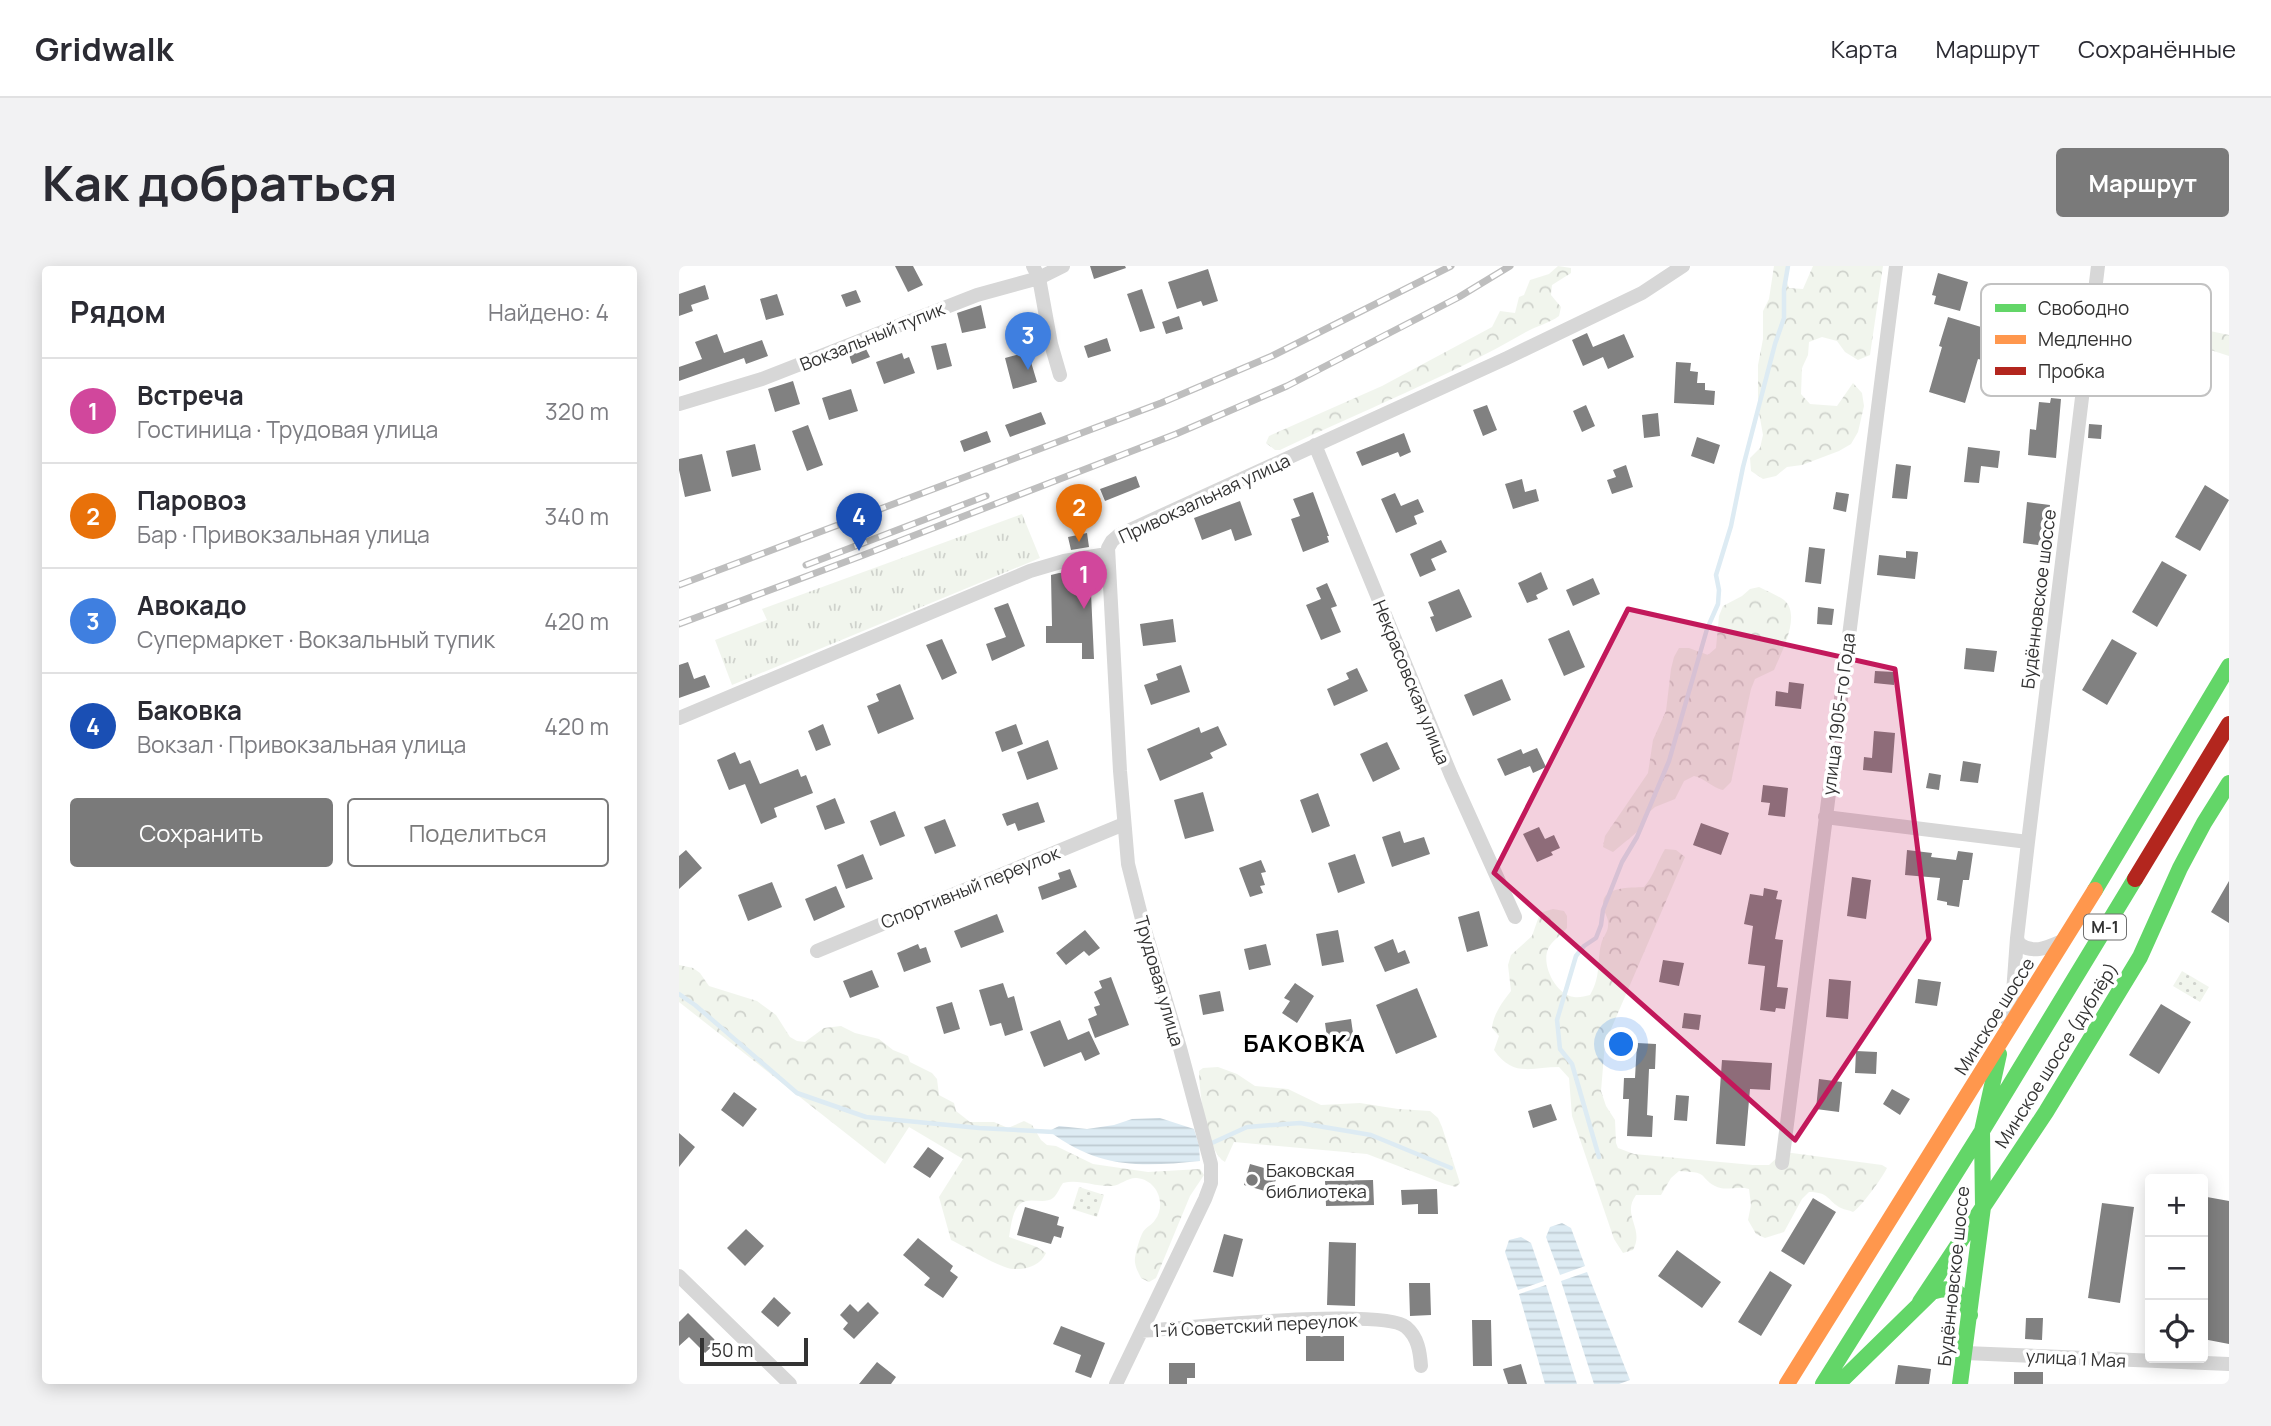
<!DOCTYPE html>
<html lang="ru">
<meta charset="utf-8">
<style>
:root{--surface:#fff;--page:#f2f2f3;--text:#2b2b33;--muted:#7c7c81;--line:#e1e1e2;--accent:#7a7a7a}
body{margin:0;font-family:Manrope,sans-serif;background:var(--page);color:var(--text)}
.controls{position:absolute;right:21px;bottom:21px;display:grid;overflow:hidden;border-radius:7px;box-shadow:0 4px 18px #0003}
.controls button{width:63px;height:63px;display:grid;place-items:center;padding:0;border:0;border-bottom:2px solid var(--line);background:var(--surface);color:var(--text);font:35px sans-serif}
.scale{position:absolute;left:21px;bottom:18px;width:108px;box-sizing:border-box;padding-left:7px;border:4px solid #333;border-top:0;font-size:19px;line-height:24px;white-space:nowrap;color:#333;-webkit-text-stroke:5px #fff;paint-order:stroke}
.you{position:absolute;left:943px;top:779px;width:24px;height:24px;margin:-18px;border:5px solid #fff;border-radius:50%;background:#1a73e8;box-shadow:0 0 0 10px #1a73e833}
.badge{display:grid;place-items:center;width:46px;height:46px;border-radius:50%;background:var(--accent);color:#fff;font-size:23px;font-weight:700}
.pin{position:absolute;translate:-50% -58px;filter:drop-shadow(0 2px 4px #0008)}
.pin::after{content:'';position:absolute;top:37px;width:24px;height:21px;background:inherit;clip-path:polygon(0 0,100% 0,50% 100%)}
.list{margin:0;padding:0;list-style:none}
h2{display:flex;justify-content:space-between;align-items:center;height:91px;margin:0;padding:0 28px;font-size:30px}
h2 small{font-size:23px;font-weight:400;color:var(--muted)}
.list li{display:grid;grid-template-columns:46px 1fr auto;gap:21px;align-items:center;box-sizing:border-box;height:105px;padding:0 28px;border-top:2px solid var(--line)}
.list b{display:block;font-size:26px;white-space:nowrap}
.list p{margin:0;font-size:23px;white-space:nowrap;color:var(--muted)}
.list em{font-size:23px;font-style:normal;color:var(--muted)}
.actions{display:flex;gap:14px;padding:21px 28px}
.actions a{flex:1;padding:16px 0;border:2px solid var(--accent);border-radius:7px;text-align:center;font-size:24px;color:var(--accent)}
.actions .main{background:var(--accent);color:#fff}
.icon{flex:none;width:38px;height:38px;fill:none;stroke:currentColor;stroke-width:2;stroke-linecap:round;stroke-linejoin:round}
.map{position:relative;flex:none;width:1550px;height:1118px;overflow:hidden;border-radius:7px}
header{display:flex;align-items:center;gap:42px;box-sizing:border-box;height:98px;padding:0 35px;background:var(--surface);border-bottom:2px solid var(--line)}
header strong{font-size:33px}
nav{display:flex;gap:38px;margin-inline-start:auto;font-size:24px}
.intro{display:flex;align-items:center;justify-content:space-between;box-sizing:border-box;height:168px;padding:0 42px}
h1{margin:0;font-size:49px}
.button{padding:18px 32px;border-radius:7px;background:var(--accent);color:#fff;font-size:24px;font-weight:700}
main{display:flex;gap:42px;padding:0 42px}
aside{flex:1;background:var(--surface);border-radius:7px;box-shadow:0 4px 18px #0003}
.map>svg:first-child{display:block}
</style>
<header>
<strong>Gridwalk</strong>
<nav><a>Карта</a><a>Маршрут</a><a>Сохранённые</a></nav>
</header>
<div class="intro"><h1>Как добраться</h1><a class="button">Маршрут</a></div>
<main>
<aside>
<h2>Рядом<small>Найдено: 4</small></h2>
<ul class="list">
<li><span class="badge" style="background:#d1479c">1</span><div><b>Встреча</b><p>Гостиница · Трудовая улица</p></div><em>320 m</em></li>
<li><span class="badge" style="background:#e8710a">2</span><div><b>Паровоз</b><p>Бар · Привокзальная улица</p></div><em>340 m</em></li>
<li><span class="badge" style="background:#3f7fe0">3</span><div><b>Авокадо</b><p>Супермаркет · Вокзальный тупик</p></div><em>420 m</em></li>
<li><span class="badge" style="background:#1a4fb4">4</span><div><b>Баковка</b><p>Вокзал · Привокзальная улица</p></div><em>420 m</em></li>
</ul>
<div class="actions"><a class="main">Сохранить</a><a>Поделиться</a></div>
</aside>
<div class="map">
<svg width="1550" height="1118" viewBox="0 0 1550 1118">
<defs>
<pattern id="grass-tufts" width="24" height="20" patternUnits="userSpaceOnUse" patternTransform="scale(1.75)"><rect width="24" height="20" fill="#f1f5ed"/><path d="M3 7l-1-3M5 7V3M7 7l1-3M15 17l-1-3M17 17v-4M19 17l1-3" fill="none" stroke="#cfd2cc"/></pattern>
<pattern id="forest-crowns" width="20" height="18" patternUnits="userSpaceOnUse" patternTransform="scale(1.75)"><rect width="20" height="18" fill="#f1f5ed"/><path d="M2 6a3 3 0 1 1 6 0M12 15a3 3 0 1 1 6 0" fill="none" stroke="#cfd2cc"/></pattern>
<pattern id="park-dots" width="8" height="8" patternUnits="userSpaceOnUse" patternTransform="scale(1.75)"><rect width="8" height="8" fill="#f1f5ed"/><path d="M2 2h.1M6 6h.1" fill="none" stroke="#cfd2cc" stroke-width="1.8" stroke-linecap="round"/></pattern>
<pattern id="water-rules" width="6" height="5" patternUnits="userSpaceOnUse" patternTransform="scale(1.75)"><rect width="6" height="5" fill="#ddebf3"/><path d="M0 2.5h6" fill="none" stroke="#becad1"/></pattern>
</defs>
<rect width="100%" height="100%" fill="#fff"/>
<path fill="url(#grass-tufts)" d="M343 248 361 292 53 419 36 374 88 354 83 343Z"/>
<path fill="url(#forest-crowns)" d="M879 0 892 2V7L873 19 872 29 882 41 880 50C871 57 857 60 847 66 769 111 683 145 601 184H596L587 177 590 170 703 120 813 61 821 45 836 47 840 31 845 29 851 14 870 8Z
M1095 0H1111L1106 11 1110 22 1124 23 1134 0H1204L1191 89 1179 94 1166 86 1158 75 1143 71 1130 76 1129 89 1123 102 1122 128 1131 138 1158 140 1174 117 1183 127 1185 140 1179 166 1172 178 1160 185 1123 199 1108 201 1097 210 1084 213 1072 205 1071 192 1081 182 1084 169 1079 141V99L1084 73V45L1090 33Z
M1456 51 1469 52 1550 69V90L1458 60Z
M1080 321C1088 325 1098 329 1105 334 1123 349 1102 387 1095 404L1076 413 1072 423 1052 516 1044 524C1032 521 1027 513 1015 510L1005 515 996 533 976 541 968 548 958 566 934 586 924 581 926 570 969 507 974 474 987 445 992 403 995 391 1000 382H1010L1029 389 1037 382 1040 350 1044 340 1063 330 1071 323Z
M986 583 997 584 1006 591 926 777 922 825 927 840 936 854 937 877 939 882 955 888 1074 899H1090L1102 888 1113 887 1203 899 1208 902C1203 912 1183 940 1174 946 1170 944 1166 944 1162 942 1148 935 1151 926 1130 926L1123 933 1105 966 1086 972 1077 968 1069 954 1072 939 1070 923C1058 919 1047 926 1036 920 1031 918 1027 913 1023 909 1017 905 1008 906 1000 905L992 912 982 929H957C942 950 966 962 954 984L944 987 935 973 893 850 890 812 880 801C853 801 834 812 815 784L820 770 813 762C814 749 824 735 832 725L829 699 832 689 853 670 860 650 864 646 874 643 885 645 888 650V662C883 668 872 676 869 683 862 699 877 729 895 731 900 732 906 730 911 729 923 709 917 694 923 675 925 670 929 665 929 660 930 653 927 650 925 644 918 620 950 622 965 621 975 610 978 596 986 583Z
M0 699 14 702 21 707 30 720 78 735 97 749 111 771 118 775 126 776 145 762 162 760 176 767 200 773 214 784 229 790 231 796 253 807 258 813 260 829 275 837 277 845 291 856H315L329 862 345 855 353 859 362 874 368 879 377 880 414 898 469 906 521 903 525 909 511 930 477 1012 470 1016 462 1012C459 1006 455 999 456 992 457 985 461 971 464 966 467 961 473 959 476 954 488 938 478 914 458 912 449 911 442 919 433 920 415 921 401 913 384 917 381 921 378 929 374 932 365 939 350 930 341 938 333 945 332 961 330 971L358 981 367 987C362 999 347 1004 334 1003 323 1003 285 980 272 974L260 931 284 893 230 861 206 898 0 736Z
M539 801 558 808 576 820 609 823 642 839 681 837 719 843 751 845 759 852 763 861 781 917 777 921 766 918 688 888 555 876 546 896C528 887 520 825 520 805L524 802Z"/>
<path fill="url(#park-dots)" d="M1503 705 1530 721 1521 736 1494 720Z
M400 921 425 929 418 951 393 943Z"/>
<path fill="url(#water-rules)" d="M481 852 515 863 520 879 521 895C462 901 420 903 370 865L380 860 408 863 435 859 453 853Z
M883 957 892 962 906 1000 881 1009 867 971 871 961Z
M842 971 852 977 865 1015 839 1024 826 986 830 974Z
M908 1006 951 1114 940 1118H915L882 1015Z
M867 1019 898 1118H866L840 1028Z"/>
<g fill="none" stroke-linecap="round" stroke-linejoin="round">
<path stroke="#ddebf3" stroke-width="4.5" d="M0 728 16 739 118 827 187 851 300 862 375 866
M533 877 568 861 621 857 692 869 772 902
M920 891 893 798 881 783 878 754 897 690 905 680 917 672 922 659 924 644 943 596 958 571 990 495 1028 363 1039 338 1040 324 1037 309 1052 260 1064 201 1096 78 1105 52V23L1109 0"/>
</g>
<path fill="#818181" d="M216 0H234L244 19 229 26Z
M411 0H446L447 2 415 13Z
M529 3 539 35 524 40 522 35 498 43 489 16Z
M1259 7 1289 16 1281 45 1255 38 1257 30 1253 29Z
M26 19 30 33 12 39 14 45 0 50V28Z
M463 23 476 62 461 66 448 28Z
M177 24 182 36 167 41 162 29Z
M98 28 105 49 87 54 81 33Z
M302 39 307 62 283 67 278 47Z
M500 50 504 63 487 68 483 56Z
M1269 51 1312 64 1303 94 1299 93 1286 137 1250 126 1263 81 1260 80Z
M908 67 914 81 945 68 955 91 929 103 924 91 904 100 893 74Z
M38 68 45 87 83 74 89 90 67 98 65 92 0 115V101L23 93 16 76Z
M428 72 432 85 409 92 405 80Z
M267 77 273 100 258 104 252 80Z
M187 83 191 91 173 98 170 89Z
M349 86 358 116 334 123 326 92Z
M223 87 225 93 230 91 236 107 205 118 197 96Z
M997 96 1012 97 1011 105 1019 106 1018 117H1026V124L1036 125 1035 139 995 137Z
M114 115 121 138 96 146 89 123Z
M172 123 179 145 150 154 143 132Z
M1372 132 1382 133 1377 192 1349 189 1351 163 1357 164 1360 136 1371 137Z
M808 139 818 164 804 170 794 144Z
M907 139 916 160 903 166 894 145Z
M362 146 367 158 331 171 326 159Z
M979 147 981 170 965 172 963 149Z
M1410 158 1423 159 1422 173 1409 172Z
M129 159 144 199 128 205 113 165Z
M308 165 312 176 285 186 281 175Z
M725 167 732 186 721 191 719 186 683 200 677 186Z
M1018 171 1041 179 1035 198 1012 190Z
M76 178 82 204 53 211 47 185Z
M1289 181 1321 185 1319 202 1302 200 1300 217 1285 216Z
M23 188 32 225 6 231 0 204V193Z
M1217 198 1232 200 1228 233 1213 232Z
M947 199 954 221 933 228 928 214 937 211 934 204Z
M457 210 461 221 426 235 421 223Z
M843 213 846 226 857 223 860 235 834 243 826 218Z
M1526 219 1550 234 1521 285 1496 271Z
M634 226 650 270H648L650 276 624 286 612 253 621 250 614 233Z
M1157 226 1170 228 1167 246 1154 243Z
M716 227 722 240 739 233 745 246 735 250 738 258 717 267 702 233Z
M561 235 573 269 556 275 552 263 523 274 515 252Z
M1348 236 1371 239 1367 280 1344 277Z
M408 267 410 281 392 284 389 271Z
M762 274 768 286 752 293 757 304 741 311 731 288Z
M1130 281 1146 283 1142 318 1126 316Z
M1227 285 1239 286 1236 313 1198 309 1200 289 1227 292Z
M1483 295 1508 309 1478 361 1453 346Z
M411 305 415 393H403V377H367V360H373L372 309 380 307Z
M862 306 869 323 857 329 859 333 848 337 839 317Z
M914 312 921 328 894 340 887 324Z
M648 317 658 340 652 342 662 366 642 374 627 339 642 333 637 322Z
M780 323 793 351 757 366 751 351 755 350 749 336Z
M329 337 346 380 313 395 307 378 327 371 315 342Z
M1139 341 1155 343 1153 359 1138 358Z
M494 353 497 376 464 380 461 358Z
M890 364 906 401 885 410 869 373Z
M263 373 278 407 263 414 247 379Z
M1433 373 1458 387 1428 439 1403 424Z
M1287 382 1318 385 1315 406 1285 403Z
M9 396 15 413 26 409 31 421 0 432V399Z
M502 399 511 426 472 439 465 419 479 414 477 408Z
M678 402 689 425 655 440 648 423 670 413 667 407Z
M1196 405 1216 406 1215 419 1195 417Z
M823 413 832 434 794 450 785 429Z
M1110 416 1125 418 1122 443 1096 440 1097 425 1109 427Z
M221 418 235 453 199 468 188 440 200 435 197 428Z
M144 458 152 479 137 485 129 465Z
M337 458 344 478 323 486 316 466Z
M539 460 548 479 531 487 534 492 481 515 468 483 520 461 522 467Z
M1195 465 1216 467 1213 507 1184 504 1185 491 1193 492Z
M369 474 379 503 348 514 338 486Z
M708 476 721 503 694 516 681 488Z
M858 482 867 501 854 507 851 500 826 510 818 493 842 483 844 488Z
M56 486 61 498 71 494 81 518 119 503 122 511 127 509 134 527 95 542 98 551 82 558 66 518 50 524 38 494Z
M1284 495 1302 498 1299 517 1281 515Z
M1250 507 1262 509 1260 524 1247 522Z
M1084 519 1109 522 1106 551 1089 549 1091 537 1082 536Z
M524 526 535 565 506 573 495 534Z
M639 527 651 560 633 567 621 534Z
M156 532 166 557 146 564 137 540Z
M359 536 366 556 339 565 336 557 328 560 323 548Z
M216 545 226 570 201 580 191 555Z
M266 553 277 580 256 588 245 561Z
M1022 557 1050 567 1042 589 1014 579Z
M860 561 866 573 875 569 881 582 872 586 874 589 858 596 844 568Z
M721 565 725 577 745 571 751 588 713 601 703 571Z
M7 584 23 602 0 623V590Z
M1228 584 1253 587 1252 591 1277 594 1279 585 1294 587 1290 614H1284L1280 641 1268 639V636L1258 634 1261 612 1226 609Z
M184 588 194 613 167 623 158 599Z
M676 588 686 617 659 627 649 597Z
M582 594 587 606 582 607 586 619 581 620 584 627 571 631 560 602Z
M391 603 398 621 363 634 359 621 381 613 379 607Z
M1173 611 1192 614 1187 653 1168 650Z
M1550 615V657L1532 646Z
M93 616 103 641 69 655 59 629Z
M157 620 166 641 135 655 126 633Z
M1085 622 1099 625 1097 633 1103 634 1096 673 1104 674 1098 721 1109 722 1106 743 1097 742 1096 746 1081 744 1086 700 1069 698 1074 660 1065 658 1071 628 1084 630Z
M800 645 809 680 788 686 779 651Z
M318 648 325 666 282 682 275 665Z
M406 664 421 682 410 690 405 685 387 699 377 687Z
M659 664 665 696 643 700 637 668Z
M714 673 719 687 726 684 731 697 706 706 695 681Z
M239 678 241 683 247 681 252 696 225 706 218 687Z
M587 678 592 699 570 704 565 683Z
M984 694 1005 697 1000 720 980 716Z
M193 704 200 721 171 732 164 715Z
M432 711 450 759 416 772 409 753 418 749 415 741 421 739 415 726 423 722 420 715Z
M1150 713 1172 715 1169 753 1147 751Z
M1239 713 1262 716 1258 740 1236 737Z
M324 717 329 732 335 730 344 764 326 770 322 757 311 760 300 724Z
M616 717 635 730 618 757 603 747 611 735 605 732Z
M738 722 758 771 717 788 697 739Z
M541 725 545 745 524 749 520 729Z
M273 736 281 763 265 768 257 741Z
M1482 738 1512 756 1480 808 1450 789Z
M1005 747 1022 749 1020 764 1003 762Z
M672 753 675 774 649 778 646 757Z
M381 754 389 774 410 765 421 788 406 795 402 786 365 801 351 766Z
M958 777 977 778 976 803H970L968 849 974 850 973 871 948 870 950 833H944L945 812H956Z
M1177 785 1198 786 1197 808 1176 807Z
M1043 794 1093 797 1091 824 1071 823 1066 880 1037 878Z
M1140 813 1163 816 1160 846 1137 843Z
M1213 823 1231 833 1221 849 1204 838Z
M55 826 78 843 64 861 42 844Z
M997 829 1010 830 1008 855 995 854Z
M872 838 878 854 854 862 849 845Z
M0 867 16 881 0 901Z
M249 881 265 892 251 912 234 901Z
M571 898 599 906 593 927 565 919Z
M694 914 695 939 647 940 646 915Z
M758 923 759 948H739V938L723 939 722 924Z
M1528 931 1550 935V1078L1524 1073V955Z
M1134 932 1157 946 1125 999 1102 985Z
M1423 937 1455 941 1441 1037 1409 1032Z
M346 941 380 951 378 959 385 961 382 972 375 970 372 978 338 969Z
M67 963 85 980 66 1000 48 982Z
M545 968 564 973 554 1011 534 1006Z
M239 972 274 1000 271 1005 279 1011 264 1032 245 1019 251 1012 224 989Z
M650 976 677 977 676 1040 648 1039Z
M998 984 1042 1016 1023 1042 979 1010Z
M1091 1005 1113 1019 1082 1070 1059 1056Z
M730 1017H751L752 1049 731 1050Z
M95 1031 112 1047 99 1061 82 1046Z
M189 1036 200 1047 175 1073 164 1063 169 1057 161 1049 171 1038 179 1046Z
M9 1047 38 1076 26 1087 10 1071 0 1080V1056Z
M1347 1052H1364L1363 1074 1346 1073Z
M793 1054H812L813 1100H794Z
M382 1060 426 1077 412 1112 396 1106 402 1089 374 1078Z
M627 1070H665V1095H627Z
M198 1096 217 1111 212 1118H180Z
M490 1097H516V1112H508V1118H490Z
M842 1098 848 1118H829L824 1103Z
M1219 1099 1252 1103 1250 1118H1216Z
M1335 1106H1364V1118H1335Z"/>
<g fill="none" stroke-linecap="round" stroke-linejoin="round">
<path stroke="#d7d7d7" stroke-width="14" d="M354 0 360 12 372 78 381 109
M0 138 83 113 298 29 360 12 384 0
M636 179 772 509 836 651
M0 452 351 305 385 295 428 288
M1146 551 1349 576
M1338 672 1340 678C1354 688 1367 682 1381 676
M138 685 445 558
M1327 752 1334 727 1338 672 1349 576 1419 0
M1103 897 1217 0
M0 1010 111 1118
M463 1065C504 1062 704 1041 727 1061 739 1071 741 1086 742 1100
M1286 1087 1550 1098
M437 1118 526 933 532 917V898L501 782 465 661 449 598 441 505 429 282 433 275 440 269 828 92 963 27 1004 0"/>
<path stroke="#63d668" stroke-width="16" d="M1416 624 1550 400
M1241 1036 1367 846 1461 691 1501 602 1525 557 1550 517
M1144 1118 1303 865 1456 613
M1159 1118 1253 1026C1277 1018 1284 1027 1291 1049
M1281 1118 1304 941 1303 865 1320 788"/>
<path stroke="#ff974d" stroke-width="16" d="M1108 1118 1416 624"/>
<path stroke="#b3261e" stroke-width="16" d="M1456 613 1550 458"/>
<g stroke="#bebebe" stroke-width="7">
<path id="rail" d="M127 299 307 230
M0 319 482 137 593 90 772 0
M0 358 182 290 497 168 608 120 780 31 831 0"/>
</g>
<use href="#rail" stroke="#fff" stroke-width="4.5" stroke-dasharray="13" stroke-linecap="butt"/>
</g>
<path fill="#c2185b" fill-opacity="0.2" stroke="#c2185b" stroke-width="5" stroke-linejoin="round" d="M949 343 1216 403 1250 673 1116 874 815 607Z"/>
<circle fill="#7a7a7a" stroke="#fff" stroke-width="2.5" cx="573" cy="914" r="7"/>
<g text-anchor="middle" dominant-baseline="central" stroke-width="7" stroke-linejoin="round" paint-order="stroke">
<rect fill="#fff" stroke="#707070" stroke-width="2" x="1405" y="648.5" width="42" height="25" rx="5"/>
<g font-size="16" font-weight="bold" fill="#333">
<text x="1426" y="661">М-1</text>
</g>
<g font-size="18" fill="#333" stroke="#fff">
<text transform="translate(193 70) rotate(-22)">Вокзальный тупик</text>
<text transform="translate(525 232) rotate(-25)">Привокзальная улица</text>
<text transform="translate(1359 333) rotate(-83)">Будённовское шоссе</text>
<text transform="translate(733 416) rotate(68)">Некрасовская улица</text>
<text transform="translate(1159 448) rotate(-83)">улица 1905-го Года</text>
<text transform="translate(291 621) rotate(-22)">Спортивный переулок</text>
<text transform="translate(481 715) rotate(74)">Трудовая улица</text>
<text transform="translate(1315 750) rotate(-58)">Минское шоссе</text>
<text transform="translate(1377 789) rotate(-58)">Минское шоссе (дублёр)</text>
<text transform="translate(1274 1010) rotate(-84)">Будённовское шоссе</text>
<text transform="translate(576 1059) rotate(-3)">1-й Советский переулок</text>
<text transform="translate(1397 1092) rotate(3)">улица 1 Мая</text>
</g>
<g font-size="18" fill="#333" stroke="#fff" text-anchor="start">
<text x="587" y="904">Баковская<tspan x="587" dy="21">библиотека</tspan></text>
</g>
<g font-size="24" font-weight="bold" letter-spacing="2" fill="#000" stroke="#fff">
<text x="626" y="776">БАКОВКА</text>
</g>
</g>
<rect x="1302" y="18" width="230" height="112" rx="10" fill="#fff" stroke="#c2c2c2" stroke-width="2"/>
<rect x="1316" y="38" width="31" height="8" fill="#63d668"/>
<rect x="1316" y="69" width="31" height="9" fill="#ff974d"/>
<rect x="1316" y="101" width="31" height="8" fill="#b3261e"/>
<g font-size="19" fill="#333">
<text x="1359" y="49">Свободно</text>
<text x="1359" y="80">Медленно</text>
<text x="1359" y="112">Пробка</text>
</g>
</svg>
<div class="controls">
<button>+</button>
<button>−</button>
<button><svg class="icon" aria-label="locate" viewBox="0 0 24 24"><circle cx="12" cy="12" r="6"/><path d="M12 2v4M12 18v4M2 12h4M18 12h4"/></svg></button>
</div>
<div class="scale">50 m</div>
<div class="you"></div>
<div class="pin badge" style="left:405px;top:343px;background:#d1479c">1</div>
<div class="pin badge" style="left:400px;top:276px;background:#e8710a">2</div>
<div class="pin badge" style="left:349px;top:104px;background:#3f7fe0">3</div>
<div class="pin badge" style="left:180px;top:285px;background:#1a4fb4">4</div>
</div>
</main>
